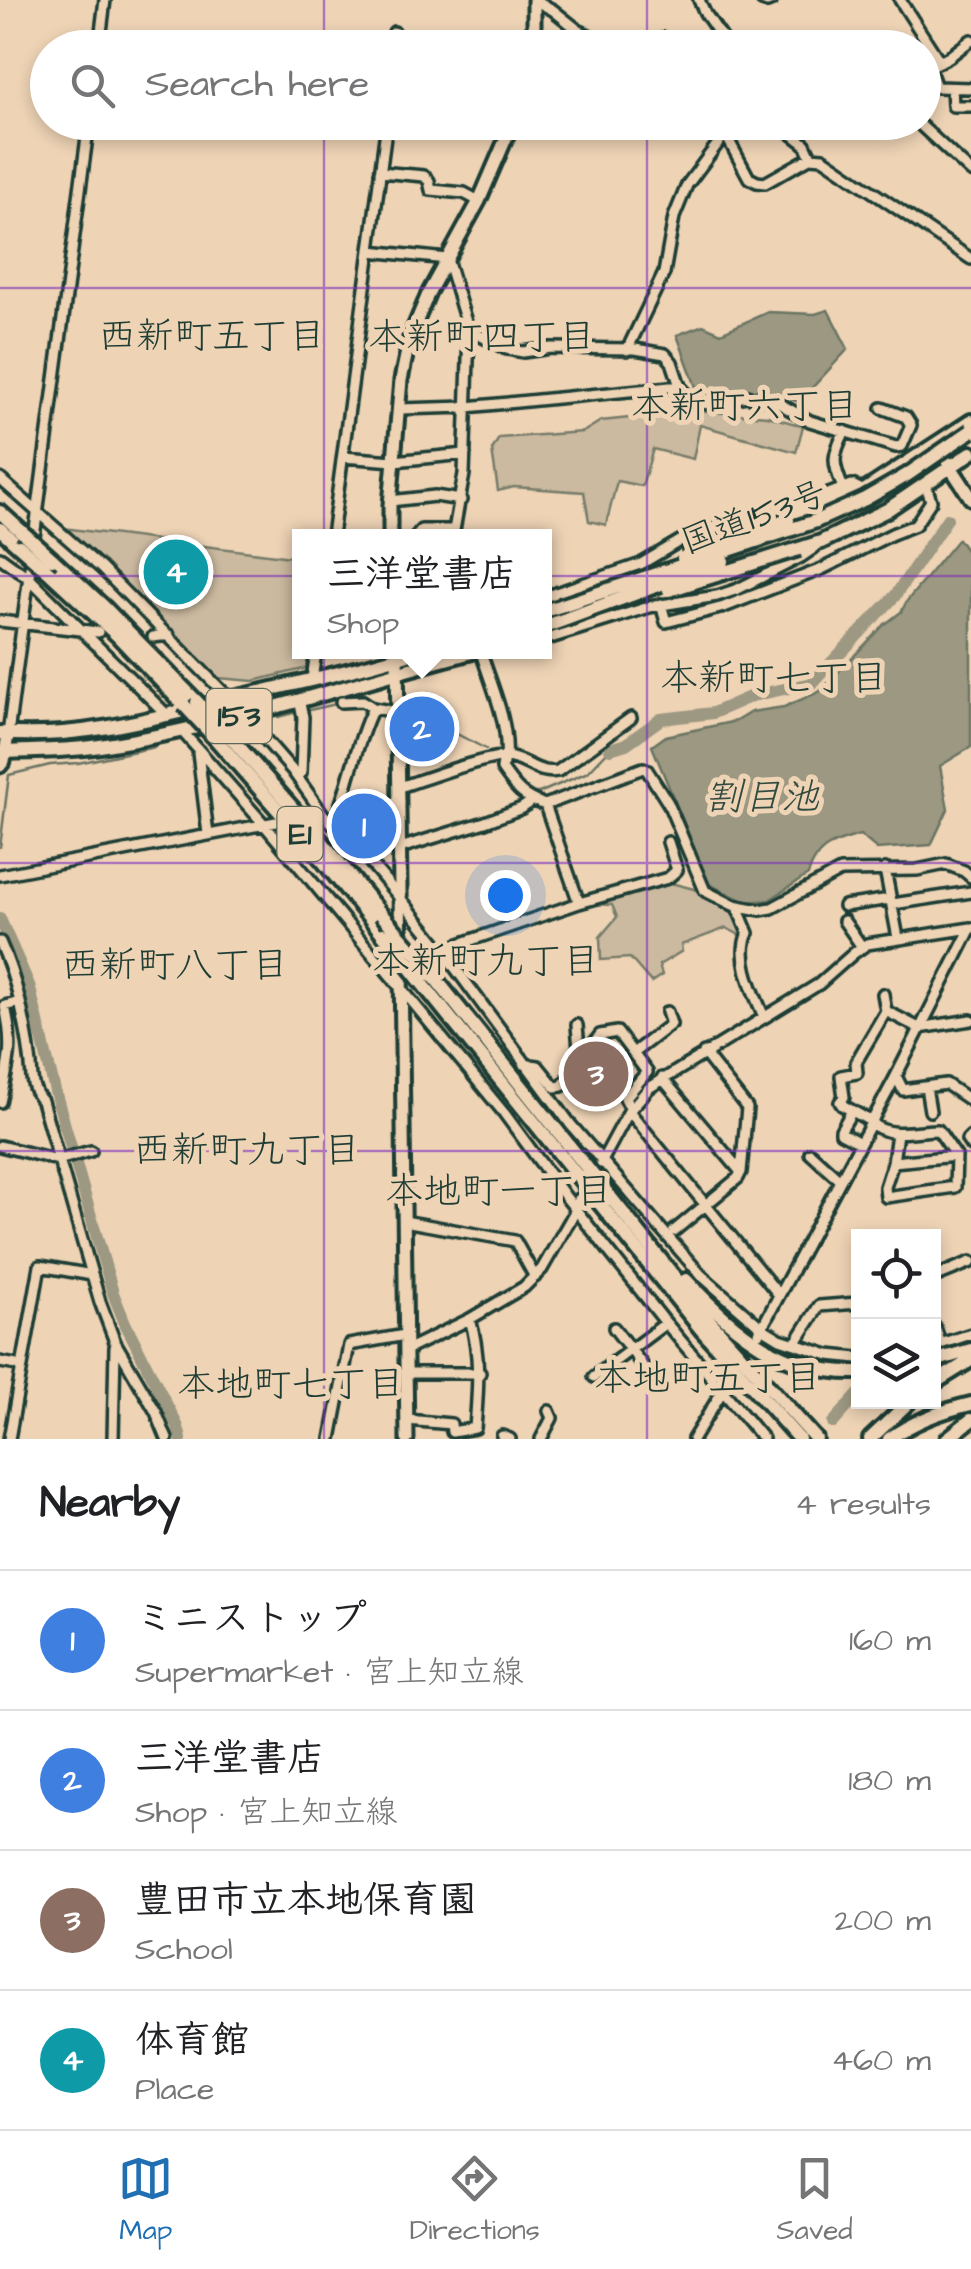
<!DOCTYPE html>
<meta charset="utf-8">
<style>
:root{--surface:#fff;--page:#f6f6f6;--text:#202124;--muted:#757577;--line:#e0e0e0;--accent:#1f6fb2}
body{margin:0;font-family:"Architects Daughter","Klee One",sans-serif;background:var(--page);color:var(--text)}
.controls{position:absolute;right:30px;bottom:30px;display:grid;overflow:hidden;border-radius:0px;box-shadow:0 5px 15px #0003}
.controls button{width:90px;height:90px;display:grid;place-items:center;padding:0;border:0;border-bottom:2px solid var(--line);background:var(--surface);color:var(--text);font:50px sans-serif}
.you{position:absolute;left:505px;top:895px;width:35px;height:35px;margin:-25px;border:8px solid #fff;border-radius:50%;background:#1a73e8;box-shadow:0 0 0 15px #1a73e833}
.badge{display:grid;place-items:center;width:65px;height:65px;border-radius:50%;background:var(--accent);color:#fff;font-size:32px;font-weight:700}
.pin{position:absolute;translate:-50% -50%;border:5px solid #fff;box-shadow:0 2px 10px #0006}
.popup{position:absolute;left:292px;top:529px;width:260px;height:130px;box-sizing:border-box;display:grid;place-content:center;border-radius:0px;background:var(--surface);filter:drop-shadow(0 2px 8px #0005);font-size:32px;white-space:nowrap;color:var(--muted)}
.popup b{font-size:38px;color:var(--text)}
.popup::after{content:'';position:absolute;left:50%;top:100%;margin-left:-20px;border:20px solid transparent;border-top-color:var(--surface)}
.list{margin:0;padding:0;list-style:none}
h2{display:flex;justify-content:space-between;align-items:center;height:130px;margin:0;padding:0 40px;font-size:42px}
h2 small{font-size:32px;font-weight:400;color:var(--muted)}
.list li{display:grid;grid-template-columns:65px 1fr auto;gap:30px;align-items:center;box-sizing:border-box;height:140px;padding:0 40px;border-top:2px solid var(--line)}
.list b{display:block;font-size:38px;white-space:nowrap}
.list p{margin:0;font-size:32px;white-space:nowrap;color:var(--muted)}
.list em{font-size:32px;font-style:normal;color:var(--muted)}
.icon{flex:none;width:55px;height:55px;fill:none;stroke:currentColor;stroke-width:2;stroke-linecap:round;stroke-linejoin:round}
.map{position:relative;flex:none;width:971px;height:1439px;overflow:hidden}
.search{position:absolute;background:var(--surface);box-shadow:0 5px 15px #0003;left:30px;right:30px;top:30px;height:110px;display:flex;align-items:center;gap:25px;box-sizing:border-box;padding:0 35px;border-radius:55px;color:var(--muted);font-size:38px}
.sheet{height:690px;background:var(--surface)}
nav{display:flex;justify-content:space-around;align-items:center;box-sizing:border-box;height:140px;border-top:2px solid var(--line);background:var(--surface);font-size:28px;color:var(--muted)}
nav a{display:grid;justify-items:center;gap:5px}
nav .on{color:var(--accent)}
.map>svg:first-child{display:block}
</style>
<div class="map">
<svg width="971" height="1439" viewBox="0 0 971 1439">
<rect width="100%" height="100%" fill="#eed3b5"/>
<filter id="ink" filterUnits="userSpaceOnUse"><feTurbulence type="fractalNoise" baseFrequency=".01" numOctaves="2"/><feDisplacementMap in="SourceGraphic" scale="20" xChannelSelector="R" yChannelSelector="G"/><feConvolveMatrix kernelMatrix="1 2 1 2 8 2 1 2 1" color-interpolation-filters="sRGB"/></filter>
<g filter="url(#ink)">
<path fill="#ccbaa0" stroke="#767c6a" stroke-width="2.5" d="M697 411 768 416 803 426 796 452 700 425 693 459 653 449 642 486 617 481 606 525 589 521 584 492 514 487 498 491 492 450 499 438 583 432 601 421Z
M63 528 299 558 300 652H313L311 667 254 681 218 678Z
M667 882 694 889 742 918 744 937 726 928 681 945 682 951 659 965 662 975 651 982 630 958 601 960 600 937 617 917 612 905 589 904Z"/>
<path fill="#9c9882" stroke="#6a7463" stroke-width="2.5" d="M828 310 848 349 799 402C768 390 737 386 704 394L696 387 677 335 703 325 721 333 768 312 815 314Z
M958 539 971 557V747L940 766 948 809 931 845 877 849 860 835C833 843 817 845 808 875L769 900 746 902 709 884 652 746 666 736 736 721 751 712 784 707 819 692 884 625 901 612 907 601Z"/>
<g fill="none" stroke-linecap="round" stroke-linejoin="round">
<path stroke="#6a7463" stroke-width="2.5" d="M947 519 951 516
M305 711 336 704
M403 711 435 718 447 729 486 749
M279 717 297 712
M531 793H539L588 772 610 749
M0 847 9 775 50 765 78 763 155 747"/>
<path stroke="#9c9882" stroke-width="12" d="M610 749 626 744 661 719 713 713 752 696 812 683 895 596 947 519
M0 919 29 985 55 1091 113 1293 125 1323 178 1427 181 1439
M833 1423 858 1395"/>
<g stroke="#1f3d34" stroke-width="16">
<path id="minor" d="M534 0 553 10 578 30 616 48
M699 0 705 13 729 48
M762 0 767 2 772 0
M900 0 940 62
M394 32 397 37V48
M664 38 669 48
M99 48 105 0
M455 48H459
M929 68 936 87 971 88
M924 70 949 57 971 40
M952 88 953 106H971
M557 122 574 129H594
M719 122 749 178 757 182 765 183 811 157 823 158 971 259
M776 122 805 144 811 157
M917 122 971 172
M380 172 424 176 429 181 431 190 464 193 479 201
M370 251 447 259 469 332 464 474 453 536
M469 332 479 335 507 349 523 352 551 348 635 349 665 354 672 362 680 386 693 402 710 404 746 396 773 400 810 421 896 447 902 446 911 425 906 417 882 408
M627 350 664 273 674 217 687 185 722 138 723 131
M399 409 467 407 680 386
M343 457 394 461 465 454
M0 479 101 568 230 699
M843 488C832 462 832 456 845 431
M390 501 435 496 461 500
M332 536 387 122
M416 536 421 530H454
M0 557 29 578 168 716
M544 597 641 564 695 532 790 509 852 485 864 491
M661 604 666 622 724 607 822 569 892 534 915 525 931 501 926 485
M0 621 98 632
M153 637 169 635
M544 640 649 607 717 596 738 589 801 557 814 548
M481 652C491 685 509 722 506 757
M312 679 316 652
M341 702 363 701 373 708 398 712
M244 715 292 770 326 818 353 842 400 898 442 950 571 1125 701 1275 762 1328 780 1339 829 1355 858 1358
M181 730 263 823 401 988 504 1113 565 1196 666 1323 763 1439
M8 734 89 122
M198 753 208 834
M504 756 502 769C515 788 523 798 545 805L643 768 647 770 668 803 705 891 733 905 760 910 772 908 840 871 917 870 946 864 964 871 971 877
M297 776 301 773 303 717 299 700
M400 787C422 780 488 755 506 757 527 759 537 775 558 771L631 718
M545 805 579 903
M314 815 326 818 400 802
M337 815C350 780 356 743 373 708
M400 848 485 822 522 808 532 801
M885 869 898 938
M0 875 276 822
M893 904 971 892
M844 906 890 899
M737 907 748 933C736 958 754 993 764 1017
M844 921 862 947
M0 942C9 962 15 981 20 1002 24 1020 28 1039 30 1057 33 1075 29 1086 42 1101L100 1302 115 1342 156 1412 167 1439
M442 950 579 903 668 878 677 870 668 842
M886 1011 919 1028 971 1020
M577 1025 580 1061
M633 1053 671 1024 667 1012
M524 1064 538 1066 555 1087 562 1086 600 1035 617 1032 647 1072 625 1098 631 1109
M896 1076 903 1090 946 1084 971 1101
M662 1078 741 1172
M926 1087 930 1111
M0 1102C9 1062 14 1047 5 1006L20 1002
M629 1111 779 1295
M852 1111 841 1130V1133L860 1143
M872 1122 842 1105 840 1102 844 1097 841 1076 857 1073 856 1062 886 1011 883 994
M871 1123C890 1139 915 1130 938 1130L956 1156 955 1187 886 1197 885 1187 893 1162 897 1133
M971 1136 967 1140 971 1146
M0 1146 58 1160 91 1151
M810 1153 840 1180
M893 1162 956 1156
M601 1163 629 1111 649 1088 819 984 854 953 867 944 971 928
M404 1221 515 1241 535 1277
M674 1231 738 1178 741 1172 747 1108 704 1053
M934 1277 971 1262
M934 1325 941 1344
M614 1328 660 1388
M759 1333 896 1076 971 928
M795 1344 819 1306 858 1303
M934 1346 971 1334
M406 1350 470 1319 524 1287 542 1269 577 1208 579 1199
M0 1362 22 1366
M406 1373H480
M594 1377 666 1323
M407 1420 451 1424 452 1432 475 1428C478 1390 481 1356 470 1319
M502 1436 510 1439
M9 1439 40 1266 92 1275
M113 1439 115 1347
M331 1439 349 1345 405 1335
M541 1439 552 1418 549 1411
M693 1439 728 1382"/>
</g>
<g stroke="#1f3d34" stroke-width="19">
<path id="major" d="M534 0V48
M390 536V505L401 380 410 337 429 292 479 201 513 122
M397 652 407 1439
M0 766 4 761 8 734"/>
</g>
<g stroke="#1f3d34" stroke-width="20">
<path id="highway" d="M948 463 971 498
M0 512 22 532
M788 520 864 491 971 421
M0 529 19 546
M799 549 821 542 887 510 971 453
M52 559 104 607 197 702
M51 574 118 636 184 705
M544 611 560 606
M544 627 566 619
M226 732 324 844 381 914
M0 733C81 740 158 717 235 698 295 683 356 671 414 652
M213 736 323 861 383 934
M0 752C33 751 67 751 100 746 226 727 349 684 472 652
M415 953 708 1319 816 1439
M418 978 701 1329 799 1439
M686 1280C733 1331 784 1374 858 1372
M934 1361 971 1350
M934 1383 971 1360
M870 1439 909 1402
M889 1439C914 1421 941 1411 971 1404
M947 1439 971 1420"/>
</g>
<use href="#minor" stroke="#eed3b5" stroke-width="9"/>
<use href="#major" stroke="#eed3b5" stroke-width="11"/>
<use href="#highway" stroke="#eed3b5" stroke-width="12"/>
<g stroke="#1f3d34" stroke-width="20" stroke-linecap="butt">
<path id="highway-bridge" d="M22 532 52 559
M19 546 51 574
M683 558 722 541 788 520
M669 590 799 549
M560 606 816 521 865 499 907 475 971 431
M566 619 723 561
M197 702 226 732
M184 705 213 736
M381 914 415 953
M383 934 418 978"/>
</g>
<use href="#highway-bridge" stroke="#eed3b5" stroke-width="12"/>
</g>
</g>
<path fill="none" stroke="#7b2cbf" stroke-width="2.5" stroke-opacity="0.55" d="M324 0V48M647 0V48M324 122V1439M647 122V1439M0 288H971M0 576H971M0 863H971M0 1151H971"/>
<g text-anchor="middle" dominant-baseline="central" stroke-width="10" stroke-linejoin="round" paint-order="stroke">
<g fill="#eed3b5" stroke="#5d6a5b" stroke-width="2.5">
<rect x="206.5" y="689" width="65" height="54" rx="8"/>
<rect x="277.5" y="807" width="45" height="54" rx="8"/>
</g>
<g font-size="32" font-weight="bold" fill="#1f3d34">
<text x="239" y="716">153</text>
<text x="300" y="834">E1</text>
</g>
<g font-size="35" fill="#1f3d34" stroke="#eed3b5">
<text transform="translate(754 518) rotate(-20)">国道153号</text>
</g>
<g font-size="38" fill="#1f3d34" stroke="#eed3b5">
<text x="212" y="337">西新町五丁目</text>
<text x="482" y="338">本新町四丁目</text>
<text x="745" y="407">本新町六丁目</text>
<text x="774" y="679">本新町七丁目</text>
<text x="486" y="962">本新町九丁目</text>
<text x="175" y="966">西新町八丁目</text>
<text x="247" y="1151">西新町九丁目</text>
<text x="499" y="1192">本地町一丁目</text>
<text x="708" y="1379">本地町五丁目</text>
<text x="291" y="1385">本地町七丁目</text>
</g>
<g font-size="38" font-style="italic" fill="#324b40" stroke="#eed3b5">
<text x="762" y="798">割目池</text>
</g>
</g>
</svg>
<div class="controls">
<button><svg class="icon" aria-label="locate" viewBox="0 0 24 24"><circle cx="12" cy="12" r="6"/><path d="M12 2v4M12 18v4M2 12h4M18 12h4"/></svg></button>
<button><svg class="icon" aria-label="layers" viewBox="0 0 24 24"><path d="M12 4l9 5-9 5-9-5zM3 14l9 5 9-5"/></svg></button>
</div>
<div class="you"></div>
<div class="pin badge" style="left:364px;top:826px;background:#3f7fe0">1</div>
<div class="pin badge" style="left:422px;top:729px;background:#3f7fe0">2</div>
<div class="popup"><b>三洋堂書店</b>Shop</div>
<div class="pin badge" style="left:596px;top:1074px;background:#8d6e63">3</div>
<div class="pin badge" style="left:176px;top:572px;background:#0f9aa8">4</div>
<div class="search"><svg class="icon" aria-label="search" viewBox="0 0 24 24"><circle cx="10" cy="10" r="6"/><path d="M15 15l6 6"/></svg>Search here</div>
</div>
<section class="sheet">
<h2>Nearby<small>4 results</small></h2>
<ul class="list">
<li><span class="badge" style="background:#3f7fe0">1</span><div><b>ミニストップ</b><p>Supermarket · 宮上知立線</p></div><em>160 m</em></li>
<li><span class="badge" style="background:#3f7fe0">2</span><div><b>三洋堂書店</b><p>Shop · 宮上知立線</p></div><em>180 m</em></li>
<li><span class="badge" style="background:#8d6e63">3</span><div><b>豊田市立本地保育園</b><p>School</p></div><em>200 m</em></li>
<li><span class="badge" style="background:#0f9aa8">4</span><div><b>体育館</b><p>Place</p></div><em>460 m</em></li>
</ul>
</section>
<nav>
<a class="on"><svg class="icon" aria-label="map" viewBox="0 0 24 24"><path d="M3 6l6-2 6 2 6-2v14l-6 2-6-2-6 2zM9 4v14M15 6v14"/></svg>Map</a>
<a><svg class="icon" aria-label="directions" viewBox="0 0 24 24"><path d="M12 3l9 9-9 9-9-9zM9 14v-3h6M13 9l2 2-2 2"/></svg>Directions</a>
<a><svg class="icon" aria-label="saved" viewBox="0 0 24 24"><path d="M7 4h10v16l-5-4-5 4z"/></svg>Saved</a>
</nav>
